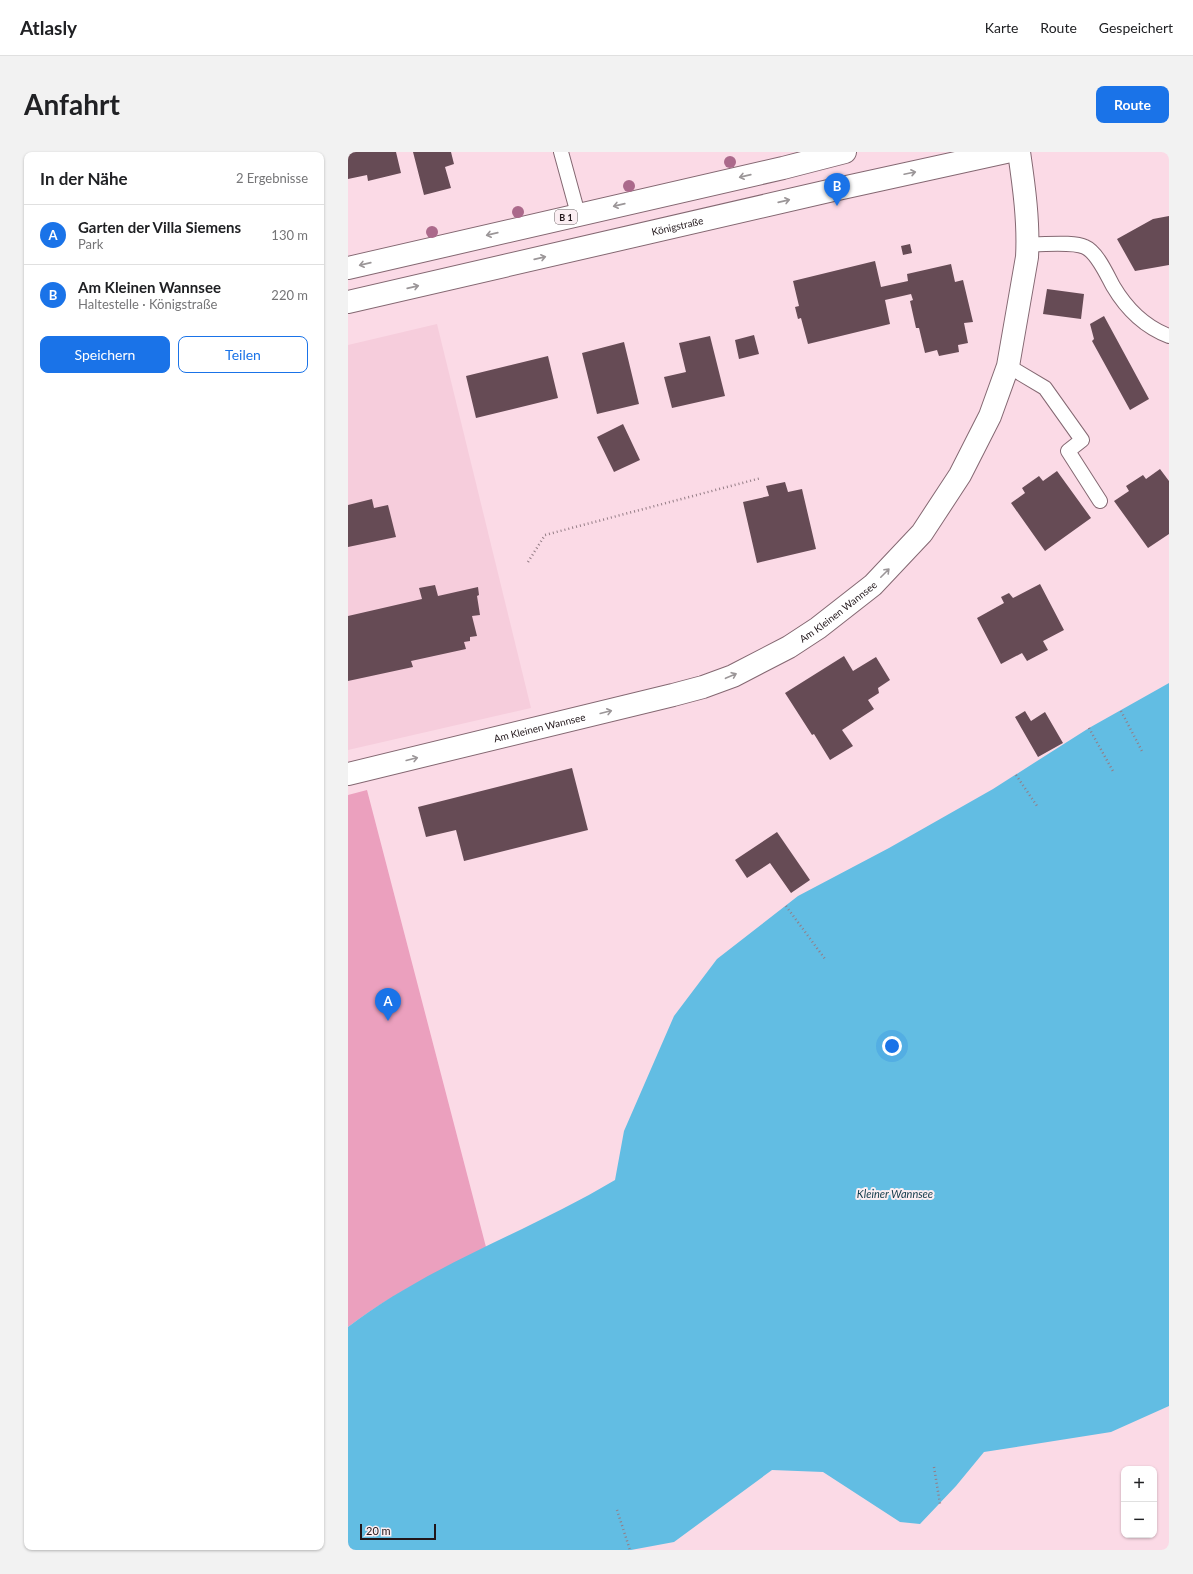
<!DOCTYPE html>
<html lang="de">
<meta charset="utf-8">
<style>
:root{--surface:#fff;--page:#f2f2f2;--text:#202124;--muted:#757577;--line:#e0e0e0;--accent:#1a73e8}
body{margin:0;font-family:Lato,sans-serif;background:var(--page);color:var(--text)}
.controls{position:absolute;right:12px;bottom:12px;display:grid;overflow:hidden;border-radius:8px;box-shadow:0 1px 3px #0004}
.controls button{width:36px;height:36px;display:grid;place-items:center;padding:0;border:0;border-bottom:1px solid var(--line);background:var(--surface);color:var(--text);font:20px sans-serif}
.scale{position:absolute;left:12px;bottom:10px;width:76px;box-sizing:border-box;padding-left:4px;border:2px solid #21161a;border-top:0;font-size:11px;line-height:14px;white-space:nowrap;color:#21161a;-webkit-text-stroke:3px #fbeef2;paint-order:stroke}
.you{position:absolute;left:544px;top:894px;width:14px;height:14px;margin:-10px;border:3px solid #fff;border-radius:50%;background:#1a73e8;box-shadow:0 0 0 6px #1a73e833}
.badge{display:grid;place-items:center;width:26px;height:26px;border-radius:50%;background:var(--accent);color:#fff;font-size:13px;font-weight:700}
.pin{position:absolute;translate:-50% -33px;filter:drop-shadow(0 1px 2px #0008)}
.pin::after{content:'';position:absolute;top:21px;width:14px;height:12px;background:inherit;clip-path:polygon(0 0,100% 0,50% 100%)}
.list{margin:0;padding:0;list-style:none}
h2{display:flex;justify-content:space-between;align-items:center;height:52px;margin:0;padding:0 16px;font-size:17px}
h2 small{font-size:13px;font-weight:400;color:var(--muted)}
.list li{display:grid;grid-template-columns:26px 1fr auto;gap:12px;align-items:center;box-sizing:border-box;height:60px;padding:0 16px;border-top:1px solid var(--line)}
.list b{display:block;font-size:15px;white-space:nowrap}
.list p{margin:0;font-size:13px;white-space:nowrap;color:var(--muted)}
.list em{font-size:13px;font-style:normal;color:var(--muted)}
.actions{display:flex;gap:8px;padding:12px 16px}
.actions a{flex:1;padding:9px 0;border:1px solid var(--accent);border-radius:8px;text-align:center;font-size:14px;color:var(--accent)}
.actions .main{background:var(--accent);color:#fff}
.map{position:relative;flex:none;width:821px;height:1398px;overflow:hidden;border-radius:8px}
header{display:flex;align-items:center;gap:24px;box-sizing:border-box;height:56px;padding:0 20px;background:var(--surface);border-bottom:1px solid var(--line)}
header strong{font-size:19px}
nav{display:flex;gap:22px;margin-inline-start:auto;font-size:14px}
.intro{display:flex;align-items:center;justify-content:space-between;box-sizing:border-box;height:96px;padding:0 24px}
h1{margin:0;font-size:28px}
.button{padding:10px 18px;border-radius:8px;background:var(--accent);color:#fff;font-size:14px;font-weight:700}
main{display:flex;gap:24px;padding:0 24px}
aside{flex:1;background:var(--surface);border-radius:8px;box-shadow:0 1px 3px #0004}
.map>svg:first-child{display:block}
</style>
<header>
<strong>Atlasly</strong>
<nav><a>Karte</a><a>Route</a><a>Gespeichert</a></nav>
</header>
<div class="intro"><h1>Anfahrt</h1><a class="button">Route</a></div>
<main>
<aside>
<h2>In der Nähe<small>2 Ergebnisse</small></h2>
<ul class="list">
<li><span class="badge">A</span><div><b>Garten der Villa Siemens</b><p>Park</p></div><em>130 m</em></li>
<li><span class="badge">B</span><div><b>Am Kleinen Wannsee</b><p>Haltestelle · Königstraße</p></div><em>220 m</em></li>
</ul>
<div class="actions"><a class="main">Speichern</a><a>Teilen</a></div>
</aside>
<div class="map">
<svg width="821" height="1398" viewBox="0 0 821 1398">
<rect width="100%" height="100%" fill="#fbdae6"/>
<path fill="#f6cddc" d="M89 172 183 556 0 598V193Z"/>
<path fill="#eba0be" d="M19 638 138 1095C91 1119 42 1143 0 1175V643Z"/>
<path fill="#62bde3" d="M821 531V1254L763 1280 636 1300 608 1334 572 1372 552 1370 475 1320 424 1318 326 1390 283 1398H0V1175C81 1113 180 1080 267 1028L276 979 326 864 369 807 450 744 541 696 645 637 741 576Z"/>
<path fill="#664b55" d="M0 0H48L53 21 20 29 19 23 0 27Z
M65 0H103L106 12 97 15 103 36 76 43Z
M821 64V113L787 119 769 87 805 67Z
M562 92 564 101 555 103 553 94Z
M527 109 533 135 560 129 559 122 603 112 607 130 615 128 625 170 616 171 620 191 610 193 611 200 591 204 589 198 577 201 571 176H568L562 149 565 148 563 142 537 148 542 172 460 192 453 166 450 167 447 155 451 154 445 129Z
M699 137 736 142 733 167 695 162Z
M756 164 801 247 782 258 744 189 746 187 742 172Z
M406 183 411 202 391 207 387 188Z
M362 184 377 244 324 256 316 225 338 220 331 191Z
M276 190 291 252 249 262 234 201Z
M200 204 210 246 128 266 118 224Z
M275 272 292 308 266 320 249 285Z
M812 317 821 329V382L800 396 766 349 781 339 778 334 795 323 798 327Z
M709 319 743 366 697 399 663 351 677 341 674 336 691 324 695 329Z
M437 330 440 340 454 337 468 397 409 411 395 350 421 344 418 334Z
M24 347 26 356 40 353 48 385 0 395V353Z
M692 432 716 478 695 489 700 498 679 509 674 501 653 512 629 466 656 451 653 445 661 441 665 446Z
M87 433 90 444 130 435 131 443 129 444 132 463 124 464 129 484 122 485V489L116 490 118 497 63 509 65 515 0 529V464L74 447 71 436Z
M496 504 505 519 528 505 542 528 530 536 531 541 520 548 526 557 494 578 505 594 482 608 466 582 464 583 437 541Z
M677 559 683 569 697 560 715 591 690 605 667 565Z
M224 616 240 678 116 709 108 678 78 685 70 655Z
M429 680 462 728 443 741 422 711 399 726 387 708Z"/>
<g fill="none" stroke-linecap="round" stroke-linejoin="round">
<g stroke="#846872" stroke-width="16">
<path id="lane" d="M213 0 230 62
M680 92C694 93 725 89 737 95 749 100 759 123 765 134 778 156 797 175 821 184
M660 214 697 236 734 288 720 299 752 349"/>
</g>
<g stroke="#846872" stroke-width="24">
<g id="street">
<path id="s1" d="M0 622 325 543 355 535 385 524 441 495 470 476 525 433 574 381 612 323 642 264 660 214 679 105C681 71 676 34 671 0"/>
</g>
</g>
<g stroke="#846872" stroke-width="24">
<g id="primary">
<path d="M0 116 435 16 497 0"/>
<path id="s2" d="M0 150 485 38 658 0"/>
</g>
</g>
<path stroke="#947d86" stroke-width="2.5" stroke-dasharray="1 3" stroke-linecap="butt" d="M180 410 197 383 413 326
M773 559 795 601
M741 576 766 621
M668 623 689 654
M438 754 477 807
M586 1315 592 1352
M269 1358 282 1398"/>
<use href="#lane" stroke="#fff" stroke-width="14"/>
<use href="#street" stroke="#fff" stroke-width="22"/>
<use href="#primary" stroke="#fff" stroke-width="22"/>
</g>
<g fill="#ab698b">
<circle cx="382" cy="10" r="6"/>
<circle cx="281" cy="34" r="6"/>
<circle cx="170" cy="60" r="6"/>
<circle cx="84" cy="80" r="6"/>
</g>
<defs><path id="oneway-shaft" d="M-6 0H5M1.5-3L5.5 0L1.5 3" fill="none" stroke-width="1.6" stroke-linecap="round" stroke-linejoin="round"/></defs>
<g stroke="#9b9698">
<use href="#oneway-shaft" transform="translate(562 21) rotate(-12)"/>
<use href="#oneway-shaft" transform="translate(397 24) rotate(167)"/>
<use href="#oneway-shaft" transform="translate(436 49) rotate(-13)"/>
<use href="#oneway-shaft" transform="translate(271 53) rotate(167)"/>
<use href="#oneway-shaft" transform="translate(144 82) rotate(167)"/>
<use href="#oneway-shaft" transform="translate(192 106) rotate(-13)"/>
<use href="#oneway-shaft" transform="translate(17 112) rotate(167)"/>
<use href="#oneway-shaft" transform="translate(65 135) rotate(-13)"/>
<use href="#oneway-shaft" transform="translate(537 421) rotate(-45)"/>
<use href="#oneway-shaft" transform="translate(383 524) rotate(-23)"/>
<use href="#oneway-shaft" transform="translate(258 560) rotate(-14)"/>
<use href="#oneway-shaft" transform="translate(64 607) rotate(-14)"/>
</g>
<g text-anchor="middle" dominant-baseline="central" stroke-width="4" stroke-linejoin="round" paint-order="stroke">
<rect fill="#fbeef2" stroke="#62575b" stroke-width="1" x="207" y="58" width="22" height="14" rx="3"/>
<g font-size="9" font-weight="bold" fill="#21161a">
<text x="218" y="65">B 1</text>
</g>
<g font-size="10" fill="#21161a" stroke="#fbeef2">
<text stroke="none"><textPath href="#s2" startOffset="338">Königstraße</textPath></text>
<text stroke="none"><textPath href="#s1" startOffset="521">Am Kleinen Wannsee</textPath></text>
<text stroke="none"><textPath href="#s1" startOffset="197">Am Kleinen Wannsee</textPath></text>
</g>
<g font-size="11" font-style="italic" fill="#103949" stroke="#fbeef2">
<text x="547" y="1041">Kleiner Wannsee</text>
</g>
</g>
</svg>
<div class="controls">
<button>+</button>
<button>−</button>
</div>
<div class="scale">20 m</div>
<div class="you"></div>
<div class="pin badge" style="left:40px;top:869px">A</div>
<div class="pin badge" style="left:489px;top:54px">B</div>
</div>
</main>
